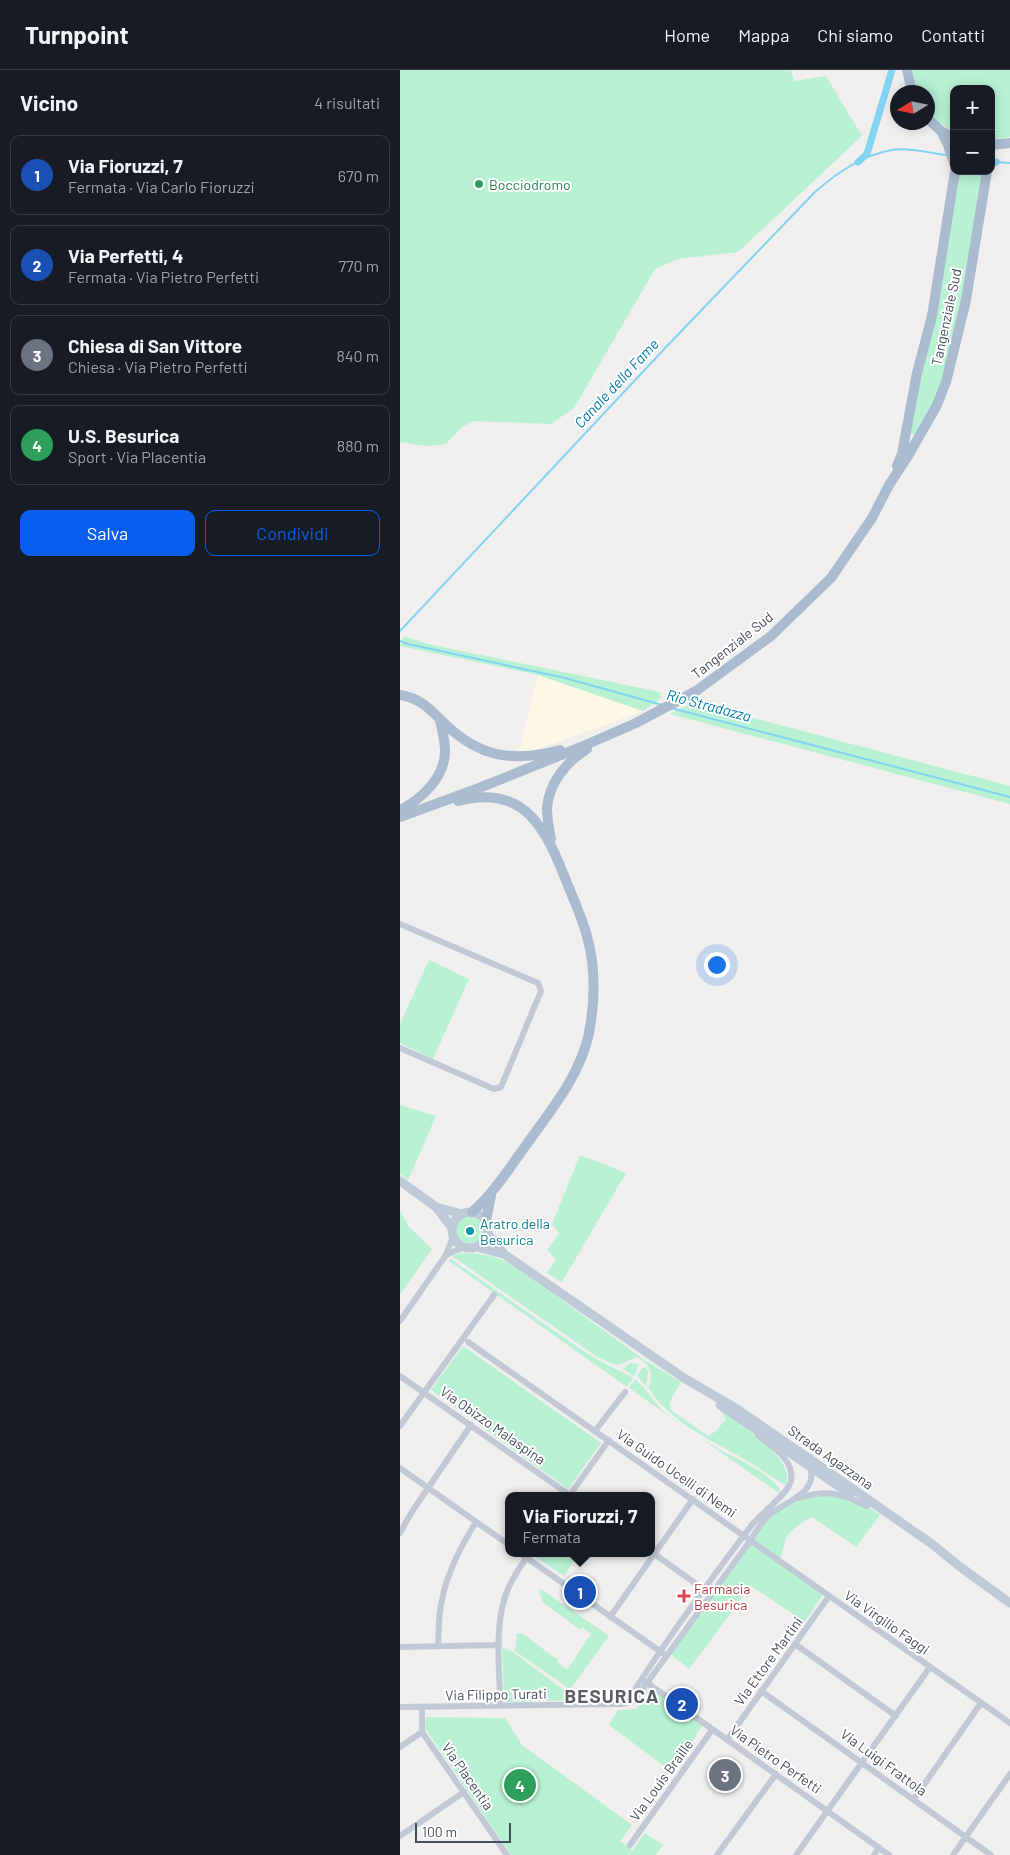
<!DOCTYPE html>
<html lang="it">
<meta charset="utf-8">
<style>
:root{--surface:#171b24;--page:#20242c;--text:#f1f3f6;--muted:#9ea1a6;--line:#363941;--accent:#0a5eef}
body{margin:0;font-family:Barlow,sans-serif;background:var(--page);color:var(--text)}
.controls{position:absolute;right:15px;top:15px;display:grid;overflow:hidden;border-radius:10px;box-shadow:0 2px 12px #0003}
.controls button{width:45px;height:45px;display:grid;place-items:center;padding:0;border:0;border-bottom:1px solid var(--line);background:var(--surface);color:var(--text);font:25px sans-serif}
.compass{position:absolute;left:490px;top:15px;width:45px;height:45px;border-radius:50%;background:var(--surface);box-shadow:0 2px 12px #0003;rotate:260deg}
.scale{position:absolute;left:15px;bottom:12px;width:96px;box-sizing:border-box;padding-left:5px;border:2px solid #45505d;border-top:0;font-size:14px;line-height:18px;white-space:nowrap;color:#45505d;-webkit-text-stroke:4px #fff;paint-order:stroke}
.you{position:absolute;left:316px;top:894px;width:18px;height:18px;margin:-12px;border:4px solid #fff;border-radius:50%;background:#1a73e8;box-shadow:0 0 0 8px #1a73e833}
.badge{display:grid;place-items:center;width:32px;height:32px;border-radius:50%;background:var(--accent);color:#fff;font-size:16px;font-weight:700}
.pin{position:absolute;translate:-50% -50%;border:2px solid #fff;box-shadow:0 1px 5px #0006}
.popup{position:absolute;left:105px;top:1422px;width:150px;height:65px;box-sizing:border-box;display:grid;place-content:center;border-radius:10px;background:var(--surface);filter:drop-shadow(0 1px 4px #0005);font-size:16px;white-space:nowrap;color:var(--muted)}
.popup b{font-size:19px;color:var(--text)}
.popup::after{content:'';position:absolute;left:50%;top:100%;margin-left:-10px;border:10px solid transparent;border-top-color:var(--surface)}
.list{margin:0;padding:0;list-style:none}
h2{display:flex;justify-content:space-between;align-items:center;height:65px;margin:0;padding:0 20px;font-size:21px}
h2 small{font-size:16px;font-weight:400;color:var(--muted)}
.list li{display:grid;grid-template-columns:32px 1fr auto;gap:15px;align-items:center;box-sizing:border-box;height:80px;margin:0 10px 10px;padding:0 10px;border:1px solid var(--line);border-radius:10px}
.list b{display:block;font-size:19px;white-space:nowrap}
.list p{margin:0;font-size:16px;white-space:nowrap;color:var(--muted)}
.list em{font-size:16px;font-style:normal;color:var(--muted)}
.actions{display:flex;gap:10px;padding:15px 20px}
.actions a{flex:1;padding:11px 0;border:1px solid var(--accent);border-radius:10px;text-align:center;font-size:18px;color:var(--accent)}
.actions .main{background:var(--accent);color:#fff}
.map{position:relative;flex:none;width:610px;height:1785px;overflow:hidden}
header{display:flex;align-items:center;gap:30px;box-sizing:border-box;height:70px;padding:0 25px;background:var(--surface);border-bottom:1px solid var(--line)}
header strong{font-size:24px}
nav{display:flex;gap:28px;margin-inline-start:auto;font-size:18px}
main{display:flex}
aside{flex:1;background:var(--surface)}
.map>svg:first-child{display:block}
</style>
<header>
<strong>Turnpoint</strong>
<nav><a>Home</a><a>Mappa</a><a>Chi siamo</a><a>Contatti</a></nav>
</header>
<main>
<aside>
<h2>Vicino<small>4 risultati</small></h2>
<ul class="list">
<li><span class="badge" style="background:#1a4fb4">1</span><div><b>Via Fioruzzi, 7</b><p>Fermata · Via Carlo Fioruzzi</p></div><em>670 m</em></li>
<li><span class="badge" style="background:#1a4fb4">2</span><div><b>Via Perfetti, 4</b><p>Fermata · Via Pietro Perfetti</p></div><em>770 m</em></li>
<li><span class="badge" style="background:#6b7280">3</span><div><b>Chiesa di San Vittore</b><p>Chiesa · Via Pietro Perfetti</p></div><em>840 m</em></li>
<li><span class="badge" style="background:#2e9e5b">4</span><div><b>U.S. Besurica</b><p>Sport · Via Placentia</p></div><em>880 m</em></li>
</ul>
<div class="actions"><a class="main">Salva</a><a>Condividi</a></div>
</aside>
<div class="map">
<svg width="610" height="1785" viewBox="0 0 610 1785">
<rect width="100%" height="100%" fill="#f1eeee"/>
<path fill="#fdf8e6" d="M138 605 243 641 135 680 119 681Z"/>
<path fill="#b8f2d3" d="M0 0H391L394 11 426 6 462 66 338 182 278 189 255 199 174 338 151 354 73 351 62 357 46 374 26 376 0 372Z
M512 0H610V67L591 70V19H554V62L537 51 528 39V22H518Z
M559 101H582L565 215 542 316 516 365H513L511 363 515 336Z
M4 566 28 574 260 622 261 628 243 641 138 605 0 576Z
M293 632 610 716V734L270 644Z
M29 890 69 909 33 989 0 973V954Z
M0 1035 36 1046 8 1110 0 1104Z
M180 1085 226 1103 162 1212 147 1203 156 1189 147 1180 159 1163 152 1154Z
M0 1141 8 1156 32 1179 0 1225Z
M56 1160a14 14 0 1 1 28 0a14 14 0 1 1-28 0Z
M60 1183C81 1183 97 1186 115 1196L246 1291 281 1312 269 1333 272 1341 308 1366 316 1361 326 1349 321 1341C337 1352 400 1392 385 1415 370 1406 355 1395 339 1386 307 1368 269 1351 249 1318 253 1302 251 1295 237 1287 215 1297 218 1297 196 1286L52 1186Z
M51 1189 179 1278 198 1290 233 1308 227 1317 49 1191Z
M63 1276 201 1373 168 1419 31 1320Z
M230 1293 239 1294 234 1306 223 1299Z
M246 1297 248 1302 246 1316 237 1306 242 1298Z
M235 1309C247 1319 254 1334 266 1343 282 1355 299 1368 317 1378 338 1390 365 1400 380 1419L379 1423 229 1318Z
M423 1423 467 1436 480 1445 456 1477 412 1447C401 1453 390 1459 385 1471 383 1478 383 1484 379 1491L424 1523 405 1552 351 1516 289 1599 269 1583 359 1457 391 1431Z
M135 1483H179L164 1506 134 1486Z
M141 1519 209 1566 170 1619 115 1581 117 1563 123 1564 158 1590 157 1592 167 1600 191 1564 182 1557 180 1560 143 1532 139 1522Z
M102 1577 113 1582 177 1630 104 1632Z
M249 1617 303 1655 272 1702 209 1655 218 1640 237 1639Z
M26 1647 105 1648 122 1675 232 1755 220 1771 232 1779 228 1785H111L25 1658Z
M245 1763 263 1775 256 1785H229Z"/>
<g fill="none" stroke-linecap="round" stroke-linejoin="round">
<path stroke="#82d4f3" stroke-width="2" d="M596 92 610 93
M0 561 268 275 415 122C437 103 462 85 492 80 505 77 532 83 545 85
M0 571 8 574 165 608 262 635
M271 638 610 727"/>
<path stroke="#82d4f3" stroke-width="7" d="M591 91 596 92
M458 92 467 84 492 0"/>
<path stroke="#c0c9d5" stroke-width="6" d="M0 854 138 913 141 921 101 1017 94 1019 0 978
M46 1185 64 1177
M0 1251 46 1185 53 1166
M68 1272 610 1653
M0 1306 171 1426
M0 1356 94 1225
M195 1361 225 1322
M0 1398 109 1475
M169 1426 209 1370
M399 1428C427 1419 441 1423 467 1436
M0 1463 13 1440 71 1355
M120 1483 264 1584
M253 1483 306 1521
M210 1547 293 1429
M395 1574 496 1646
M38 1576C39 1561 38 1545 42 1530 47 1502 61 1476 76 1452
M0 1577 99 1575
M246 1612 489 1785
M361 1621 591 1785
M224 1633 232 1624C269 1566 310 1510 351 1456 360 1444 389 1423 391 1411 395 1389 371 1377 358 1365
M100 1636C100 1601 94 1561 105 1527 110 1511 120 1497 130 1483
M0 1637 222 1634 234 1631 350 1471C356 1461 361 1453 369 1445 385 1432 421 1422 409 1395
M22 1637V1662L107 1785
M327 1670 429 1526
M0 1677 22 1662
M514 1729 581 1633
M0 1766 64 1722
M230 1775 312 1660
M317 1785 376 1704
M396 1785 530 1597
M474 1785 479 1777
M553 1785 610 1704"/>
<path stroke="#bfcad9" stroke-width="9" d="M0 1111 36 1137 52 1158
M36 1137 62 1144
M52 1160a18 18 0 1 1 36 0a18 18 0 1 1-36 0Z
M88 1164 104 1184 284 1308 337 1339 414 1392 532 1474 559 1496 610 1533
M77 1177 103 1184
M320 1335 450 1424"/>
<path stroke="#abbbd0" stroke-width="10" d="M507 0 512 22
M528 49 541 61 554 68
M541 61 548 75 554 93
M591 75 610 73
M497 396 502 384 517 303 532 246 555 101
M0 625C20 628 30 639 44 653 79 687 112 693 160 680
M58 731C126 713 146 760 167 813 174 830 182 848 187 866 196 898 195 931 189 963 180 1007 149 1042 124 1078 108 1100 93 1124 72 1142
M0 740C22 729 45 707 45 681 45 670 42 660 40 650
M0 747 79 718 181 677 236 653 296 621 371 566 431 508 472 448 489 415 508 386 537 335 546 312 566 230 587 101
M151 769C149 759 147 748 147 738 149 713 166 692 187 679
M86 1151 91 1125"/>
</g>
<circle fill="#2e9e5b" stroke="#fff" stroke-width="2" cx="79" cy="114" r="5"/>
<circle fill="#0f9aa8" stroke="#fff" stroke-width="2" cx="70" cy="1161" r="5"/>
<path fill="#e0444e" stroke="#fff" stroke-width="2" d="M281.5 1518.5h5v5h5v5h-5v5h-5v-5h-5v-5h5z"/>
<g text-anchor="middle" dominant-baseline="central" stroke-width="4" stroke-linejoin="round" paint-order="stroke">
<g font-size="14" fill="#27864d" stroke="#fff" text-anchor="start">
<text x="89" y="114">Bocciodromo</text>
</g>
<g font-size="14" fill="#45505d" stroke="#fff">
<text transform="translate(546 247) rotate(-78)">Tangenziale Sud</text>
<text transform="translate(332 575) rotate(-38)">Tangenziale Sud</text>
<text transform="translate(93 1355) rotate(35)">Via Obizzo Malaspina</text>
<text transform="translate(431 1387) rotate(35)">Strada Agazzana</text>
<text transform="translate(277 1403) rotate(35)">Via Guido Ucelli di Nemi</text>
<text transform="translate(487 1552) rotate(35)">Via Virgilio Faggi</text>
<text transform="translate(368 1591) rotate(-54)">Via Ettore Martini</text>
<text transform="translate(96 1624) rotate(-1)">Via Filippo Turati</text>
<text transform="translate(376 1689) rotate(35)">Via Pietro Perfetti</text>
<text transform="translate(484 1692) rotate(36)">Via Luigi Frattola</text>
<text transform="translate(68 1706) rotate(55)">Via Placentia</text>
<text transform="translate(261 1710) rotate(-54)">Via Louis Braille</text>
</g>
<g font-size="14" fill="#0d838f" stroke="#fff" text-anchor="start">
<text x="80" y="1153">Aratro della<tspan x="80" dy="16">Besurica</tspan></text>
</g>
<g font-size="14" fill="#be3a42" stroke="#fff" text-anchor="start">
<text x="294" y="1518">Farmacia<tspan x="294" dy="16">Besurica</tspan></text>
</g>
<g font-size="15" font-style="italic" fill="#027cac" stroke="#fff">
<text transform="translate(216 313) rotate(-47)">Canale della Fame</text>
<text transform="translate(309 635) rotate(15)">Rio Stradazza</text>
</g>
<g font-size="19" font-weight="bold" letter-spacing="1" fill="#5a5e64" stroke="#fff">
<text x="212" y="1625">BESURICA</text>
</g>
</g>
</svg>
<div class="controls">
<button>+</button>
<button>−</button>
</div>
<svg class="compass" viewBox="-18 -18 36 36"><path d="M0-13l5 13h-10z" fill="#e53935"/><path d="M0 13l5-13h-10z" fill="#9ea1a6"/></svg>
<div class="scale">100 m</div>
<div class="you"></div>
<div class="pin badge" style="left:180px;top:1522px;background:#1a4fb4">1</div>
<div class="popup"><b>Via Fioruzzi, 7</b>Fermata</div>
<div class="pin badge" style="left:282px;top:1634px;background:#1a4fb4">2</div>
<div class="pin badge" style="left:325px;top:1705px;background:#6b7280">3</div>
<div class="pin badge" style="left:120px;top:1715px;background:#2e9e5b">4</div>
</div>
</main>
